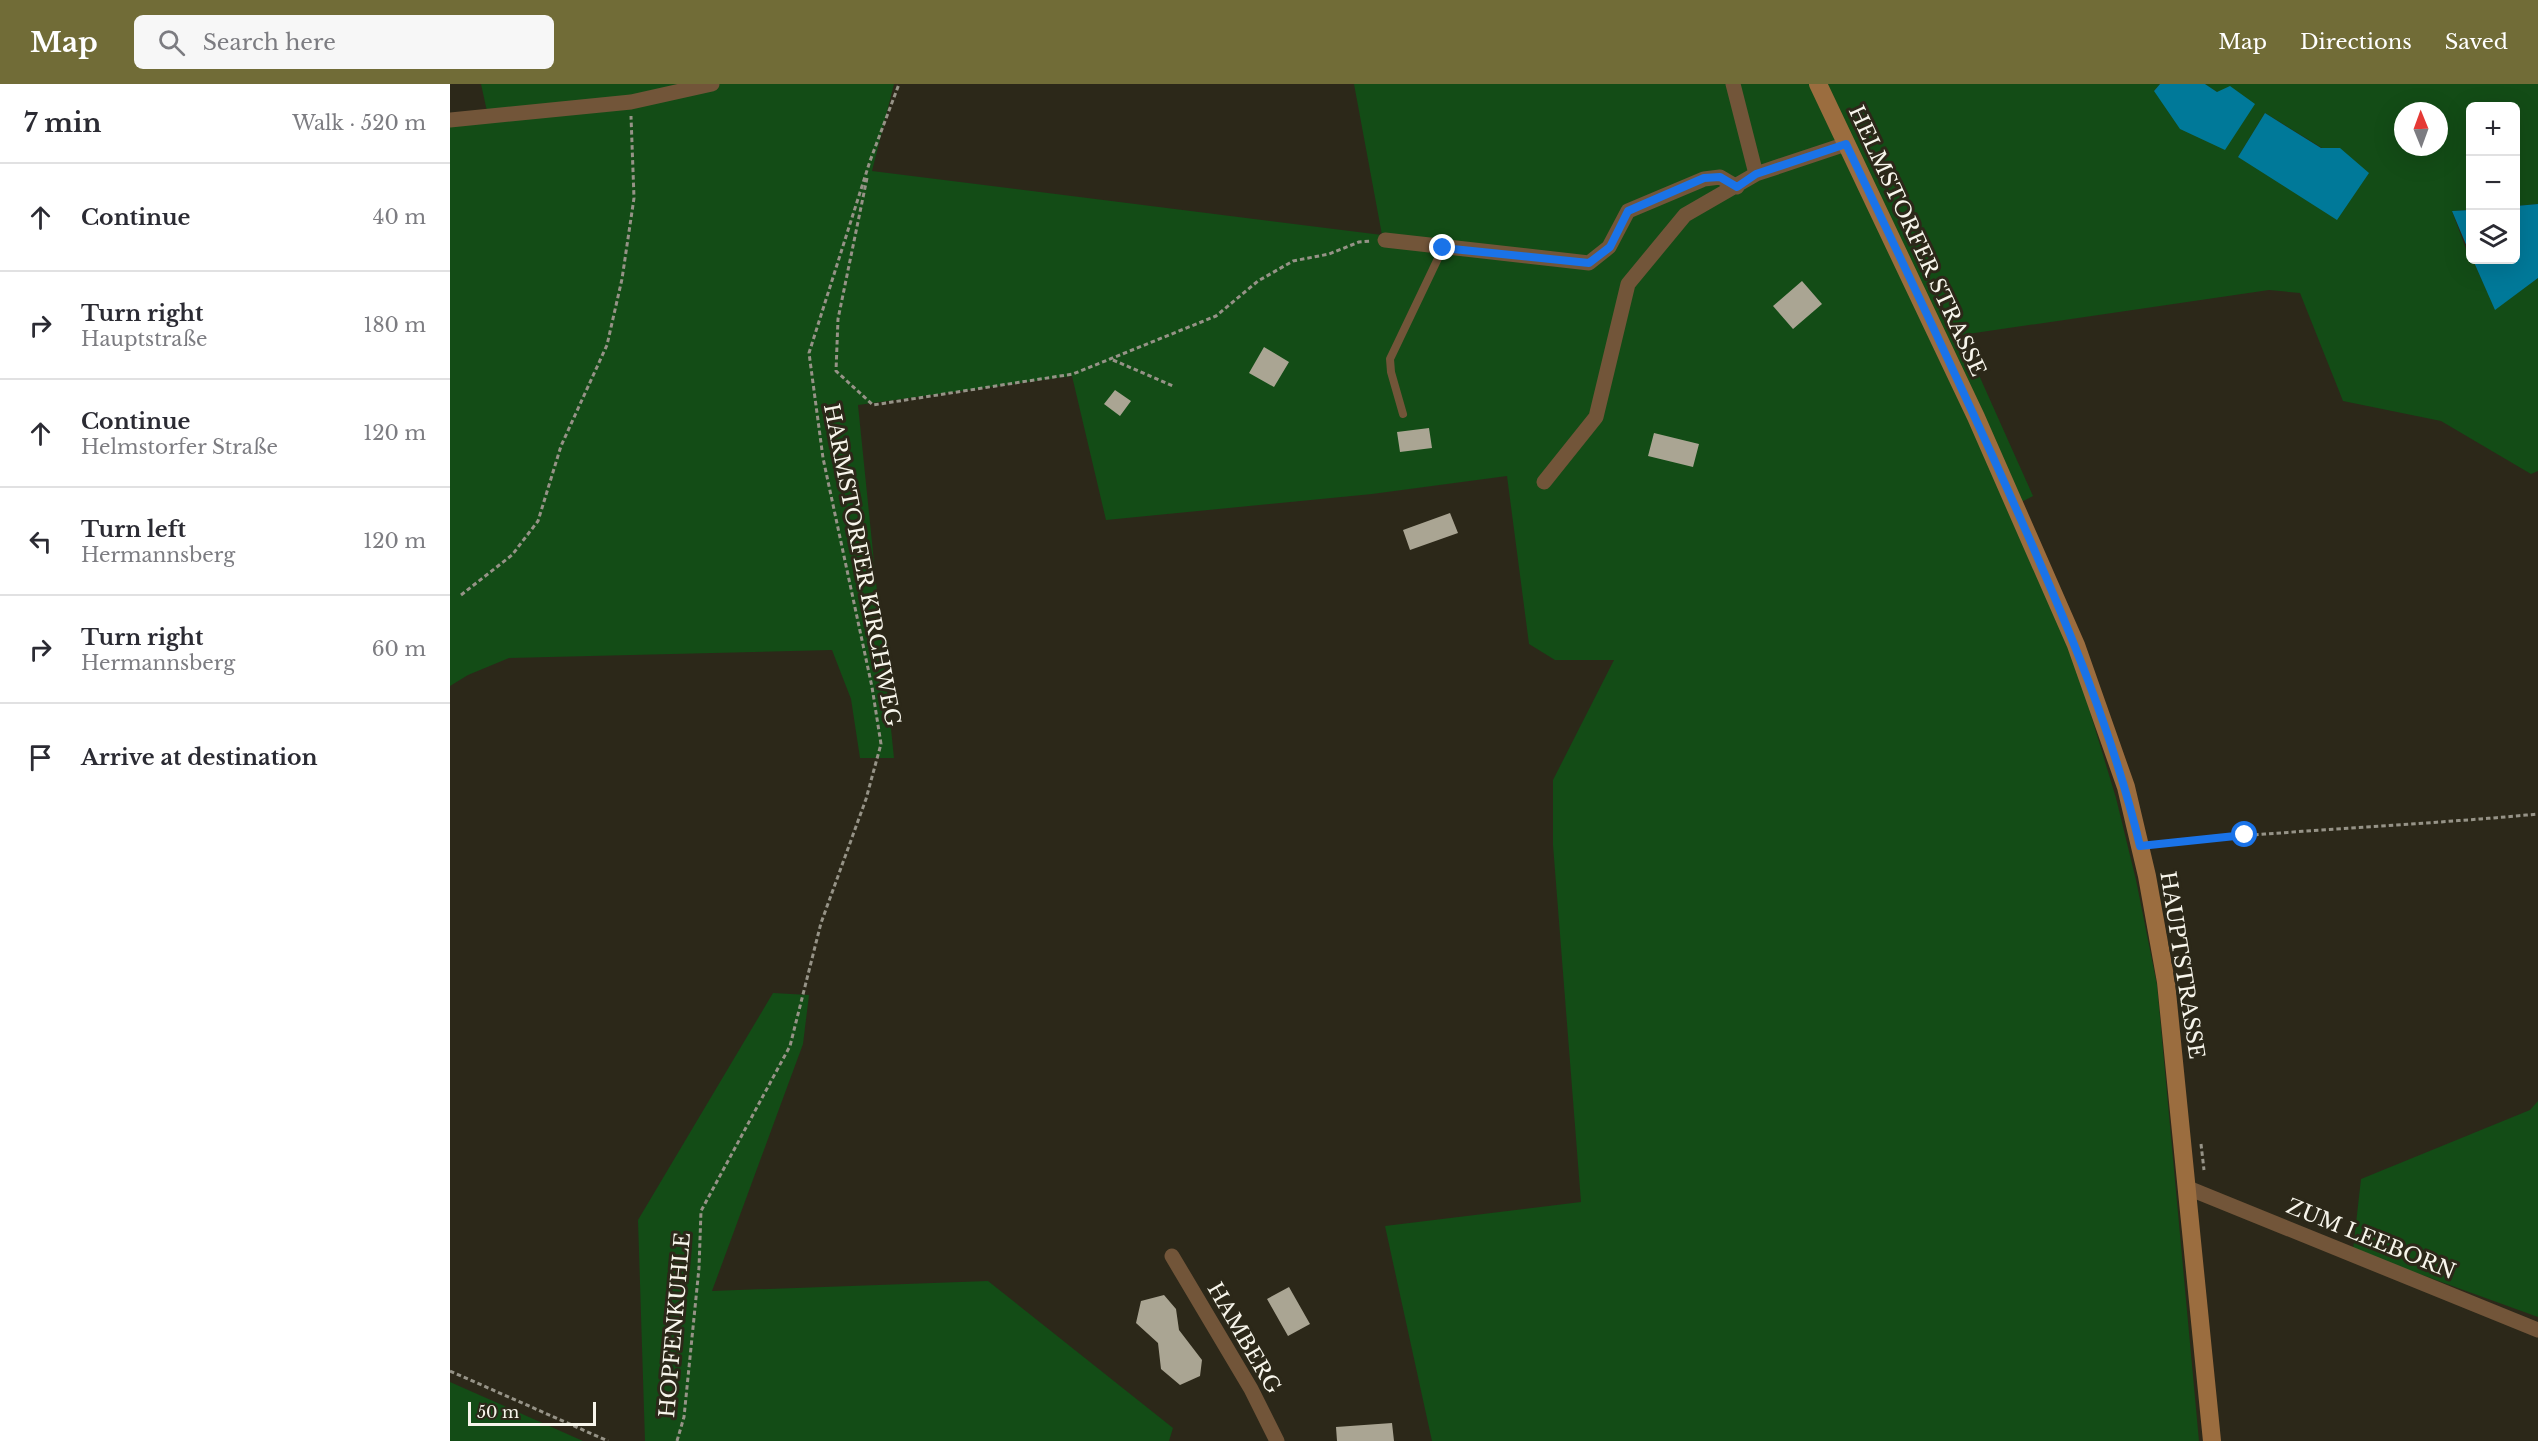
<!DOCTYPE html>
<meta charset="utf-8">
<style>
:root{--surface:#fff;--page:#f7f7f7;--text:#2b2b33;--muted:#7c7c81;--line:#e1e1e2;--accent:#716c37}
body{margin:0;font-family:"Libre Baskerville",serif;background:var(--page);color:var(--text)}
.controls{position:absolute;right:18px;top:18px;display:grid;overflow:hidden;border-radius:9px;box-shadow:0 6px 24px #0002}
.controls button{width:54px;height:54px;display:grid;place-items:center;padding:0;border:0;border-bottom:2px solid var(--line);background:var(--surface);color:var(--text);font:30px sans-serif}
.compass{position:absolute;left:1944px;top:18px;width:54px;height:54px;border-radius:50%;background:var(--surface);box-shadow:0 6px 24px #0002;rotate:359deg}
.scale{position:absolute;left:18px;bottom:15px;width:128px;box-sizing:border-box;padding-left:6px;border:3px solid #f7f5eb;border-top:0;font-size:16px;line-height:21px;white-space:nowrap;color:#f7f5eb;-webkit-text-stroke:4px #2c2819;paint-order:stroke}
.stop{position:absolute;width:18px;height:18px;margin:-14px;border:4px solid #1a73e8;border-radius:50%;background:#fff}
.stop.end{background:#1a73e8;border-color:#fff;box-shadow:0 2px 6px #0008}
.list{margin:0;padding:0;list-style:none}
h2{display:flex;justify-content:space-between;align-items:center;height:78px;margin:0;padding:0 24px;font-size:26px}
h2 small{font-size:20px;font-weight:400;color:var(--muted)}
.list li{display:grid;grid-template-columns:39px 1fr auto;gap:18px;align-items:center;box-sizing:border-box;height:108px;padding:0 24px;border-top:2px solid var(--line)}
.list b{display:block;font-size:22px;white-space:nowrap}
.list p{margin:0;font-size:20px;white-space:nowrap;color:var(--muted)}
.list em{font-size:20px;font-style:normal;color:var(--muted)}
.icon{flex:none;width:33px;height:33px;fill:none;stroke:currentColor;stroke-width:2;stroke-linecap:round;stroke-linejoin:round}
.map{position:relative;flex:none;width:2088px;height:1357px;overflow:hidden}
header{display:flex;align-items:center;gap:36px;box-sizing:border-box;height:84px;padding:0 30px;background:var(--accent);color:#fff}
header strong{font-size:28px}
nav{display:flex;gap:33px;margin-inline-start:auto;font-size:21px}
.search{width:420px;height:54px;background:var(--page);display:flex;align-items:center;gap:15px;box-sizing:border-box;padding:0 21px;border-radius:9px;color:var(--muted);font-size:22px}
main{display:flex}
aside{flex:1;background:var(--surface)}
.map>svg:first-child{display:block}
</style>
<header>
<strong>Map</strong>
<div class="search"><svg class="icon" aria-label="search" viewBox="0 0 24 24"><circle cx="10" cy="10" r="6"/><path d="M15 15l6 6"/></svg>Search here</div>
<nav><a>Map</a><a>Directions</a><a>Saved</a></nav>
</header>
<main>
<aside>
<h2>7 min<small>Walk · 520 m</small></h2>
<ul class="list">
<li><svg class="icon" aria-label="ahead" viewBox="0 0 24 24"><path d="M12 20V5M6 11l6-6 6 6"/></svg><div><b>Continue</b></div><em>40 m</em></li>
<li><svg class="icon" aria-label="right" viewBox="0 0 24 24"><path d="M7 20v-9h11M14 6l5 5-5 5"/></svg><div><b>Turn right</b><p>Hauptstraße</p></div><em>180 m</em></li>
<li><svg class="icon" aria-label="ahead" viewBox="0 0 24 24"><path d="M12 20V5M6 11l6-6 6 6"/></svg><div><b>Continue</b><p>Helmstorfer Straße</p></div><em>120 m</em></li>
<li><svg class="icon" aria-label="left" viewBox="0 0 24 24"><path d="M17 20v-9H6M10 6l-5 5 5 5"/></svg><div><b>Turn left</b><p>Hermannsberg</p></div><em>120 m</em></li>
<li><svg class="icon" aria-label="right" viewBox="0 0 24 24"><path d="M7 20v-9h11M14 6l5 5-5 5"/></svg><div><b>Turn right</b><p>Hermannsberg</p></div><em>60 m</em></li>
<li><svg class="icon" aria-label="arrive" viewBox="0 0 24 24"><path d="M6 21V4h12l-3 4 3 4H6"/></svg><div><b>Arrive at destination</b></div></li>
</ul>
</aside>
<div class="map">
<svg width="2088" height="1357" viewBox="0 0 2088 1357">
<rect width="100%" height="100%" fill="#2c2819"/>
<path fill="#134c16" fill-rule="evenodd" d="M31 0H444L422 87 932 151 904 0H1710L1704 7 1767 8 1755 0H2088V120L2066 122V22H2020V126L2002 127 2020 176H2023L2045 225 2088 194V387L2081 390 1991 337 1893 317 1850 209 1819 206 1511 251 1583 412 1558 425 1621 565 1666 714 1686 796 1707 901 1749 1357H982L935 1142 1131 1118 1103 761V696L1164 576H1105L1079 560 1057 392 922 410 656 436 622 292 408 321 444 674H410L401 615 382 566 59 574 18 591 0 602V36L38 32ZM1953 27H1989V63H1953ZM1815 29 1872 64 1788 73Z
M323 909 359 911 353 960 262 1207 538 1197 723 1344 719 1357H195L188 1136Z
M2088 1017V1233L1903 1166 1911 1095 2080 1026Z
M0 1298 133 1357H0Z"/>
<path fill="#007999" d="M1710 0H1755L1767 8 1780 2 1805 20 1775 66 1730 45 1704 7Z
M1815 29 1871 64H1890L1919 89 1887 136 1788 73Z
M2088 120V194L2045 226 2023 176H2066V122Z
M2020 126V170L2002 127Z"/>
<path fill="#aaa593" d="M1352 197 1372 220 1343 245 1323 222Z
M814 263 839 278 824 303 799 289Z
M665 306 681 317 670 332 654 320Z
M979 344 982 364 950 368 947 348Z
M1204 349 1249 360 1243 383 1198 372Z
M1000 429 1008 449 960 466 953 446Z
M839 1203 860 1240 838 1252 817 1215Z
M714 1211 726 1225 729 1246 752 1276 750 1292 730 1301 711 1285 708 1259 686 1239 691 1217Z
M942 1339 944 1357H887L886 1343Z"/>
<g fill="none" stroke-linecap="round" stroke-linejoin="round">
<path stroke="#969387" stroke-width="3" stroke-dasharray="4.5 3" stroke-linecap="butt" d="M417 94 388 235 386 287 423 321 623 290 766 232 808 197 843 177 879 170 909 158 921 157
M663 276 723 302
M11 511 62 471 88 437 111 362 157 261 172 195 184 114 181 32
M1707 760C1834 746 1961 742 2088 730
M1751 1060 1754 1086
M0 1287 158 1357
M227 1357 234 1333 249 1184 251 1127 340 962 371 839 416 715 431 660 422 603 373 374 359 269 420 77 449 0"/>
<path stroke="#725539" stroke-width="8" d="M953 330 941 288 940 275 993 164"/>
<path stroke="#725539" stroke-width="15" d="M1283 0 1306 90
M0 36 181 18 262 0
M935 156 1139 179 1159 163 1178 127 1254 95 1270 93 1287 103
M1094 398 1146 333 1178 200 1235 131 1306 90 1396 60
M1738 1104 2088 1246
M722 1172 801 1305 827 1357"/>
<path stroke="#9b6d3f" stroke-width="18" d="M1368 0 1526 333 1626 561 1676 703 1697 792 1716 898 1762 1357"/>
</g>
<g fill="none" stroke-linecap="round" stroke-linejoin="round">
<path stroke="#1a73e8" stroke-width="8" d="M993 164 1139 179 1160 163 1178 127 1254 94 1270 93 1287 103 1306 90 1396 60C1456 185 1516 311 1572 438 1619 544 1663 649 1690 762L1795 751"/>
</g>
<g text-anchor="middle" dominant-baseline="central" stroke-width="6" stroke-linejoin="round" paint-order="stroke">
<g font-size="21" fill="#f7f5eb" stroke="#2c2819">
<text transform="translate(1467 157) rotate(65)">HELMSTORFER STRASSE</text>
<text transform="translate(412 481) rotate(79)">HARMSTORFER KIRCHWEG</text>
<text transform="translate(1732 881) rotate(81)">HAUPTSTRASSE</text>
<text transform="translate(1921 1155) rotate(22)">ZUM LEEBORN</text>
<text transform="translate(225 1241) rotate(-85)">HOPFENKUHLE</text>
<text transform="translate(794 1254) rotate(60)">HAMBERG</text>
</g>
</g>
</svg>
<div class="controls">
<button>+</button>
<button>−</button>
<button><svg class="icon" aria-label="layers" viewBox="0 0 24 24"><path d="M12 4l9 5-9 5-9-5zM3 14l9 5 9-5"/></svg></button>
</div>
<svg class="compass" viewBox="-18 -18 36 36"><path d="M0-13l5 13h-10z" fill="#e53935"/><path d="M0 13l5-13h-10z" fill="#7c7c81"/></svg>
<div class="scale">50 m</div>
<div class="stop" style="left:1795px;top:751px"></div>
<div class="stop end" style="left:993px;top:164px"></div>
</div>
</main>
